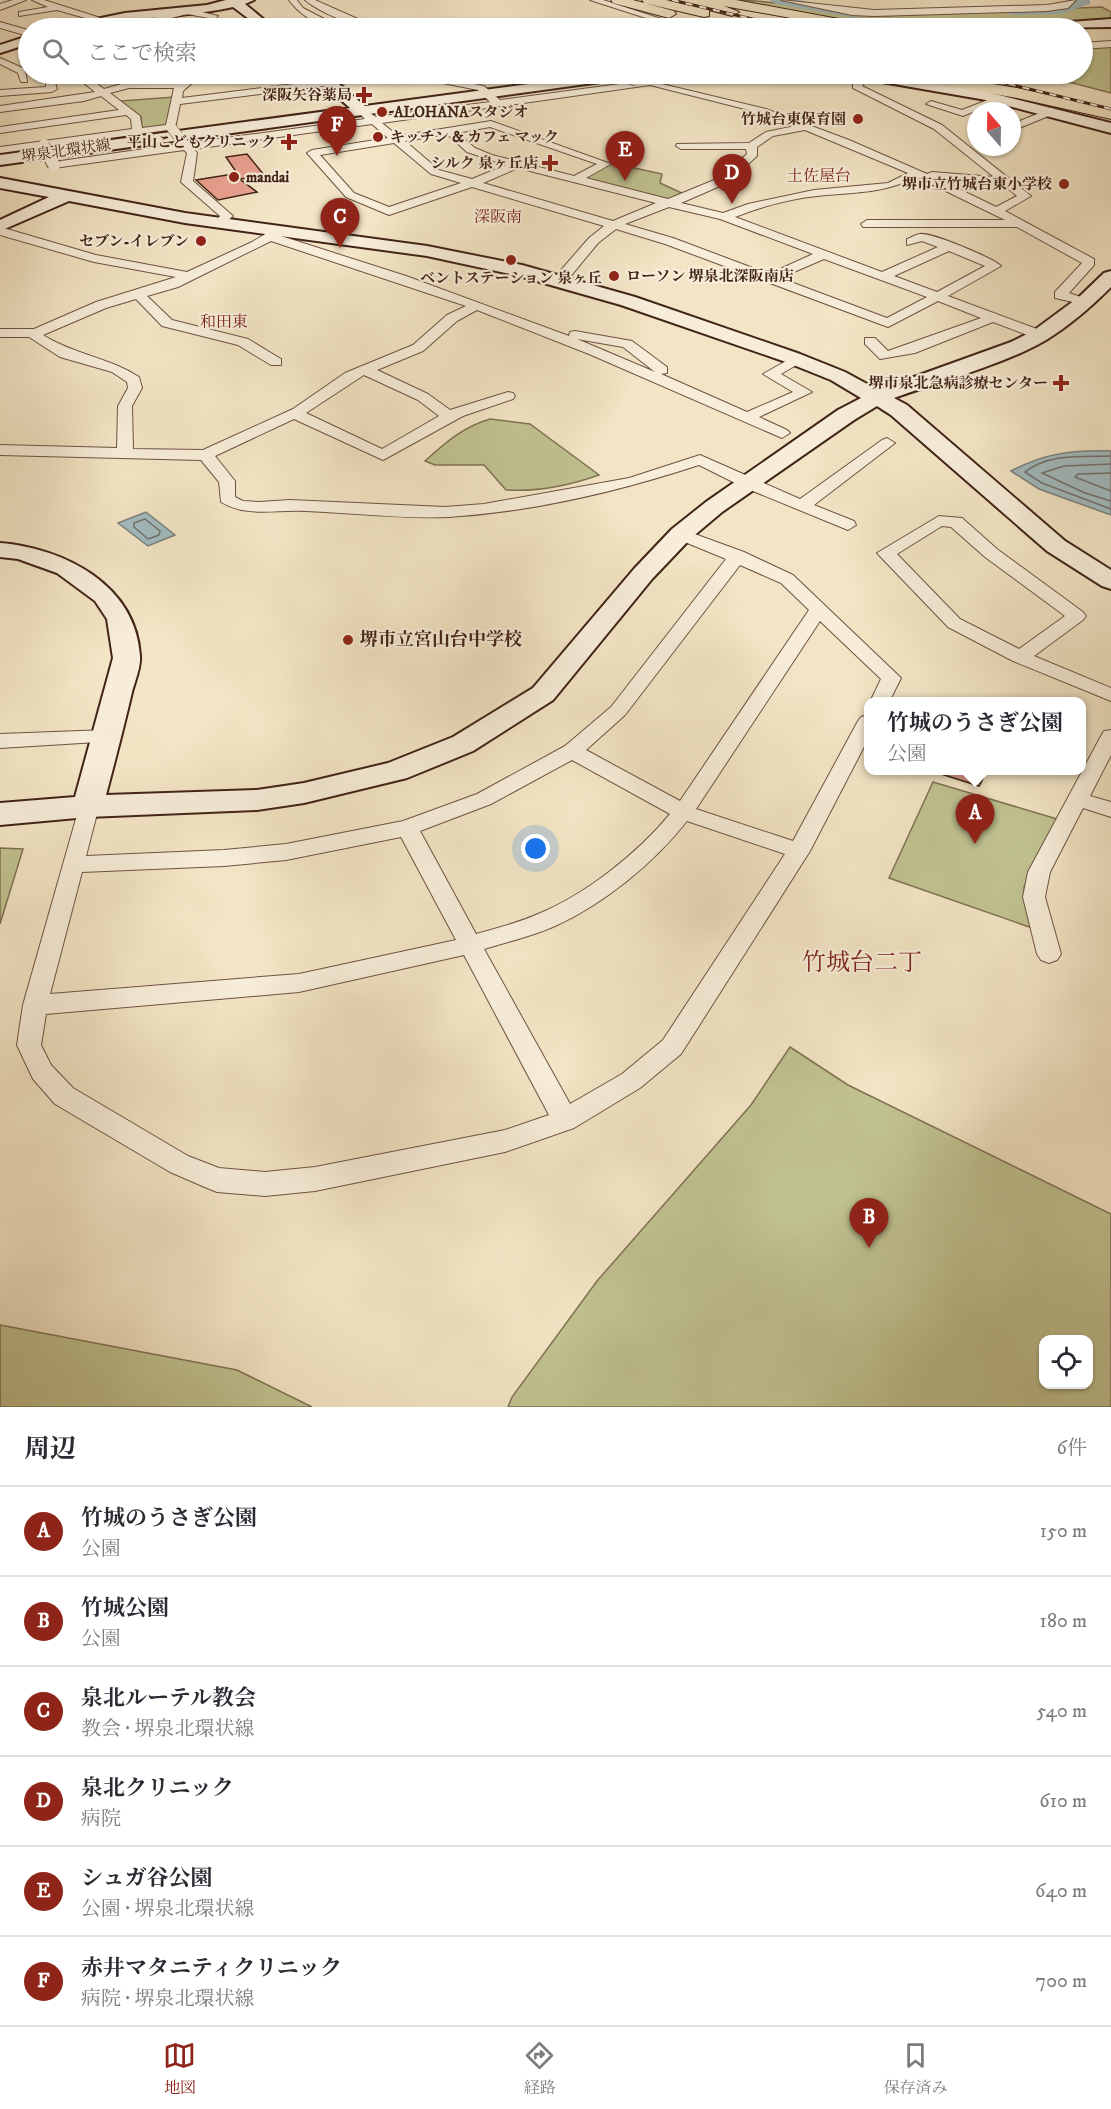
<!DOCTYPE html>
<html lang="ja">
<meta charset="utf-8">
<style>
:root{--surface:#fff;--page:#f7f7f7;--text:#2b2b33;--muted:#7c7c81;--line:#e1e1e2;--accent:#8f2418}
body{margin:0;font-family:"IM FELL DW Pica","Noto Serif JP",serif;background:var(--page);color:var(--text)}
.controls{position:absolute;right:18px;bottom:18px;display:grid;overflow:hidden;border-radius:12px;box-shadow:0 2px 4px #0004}
.controls button{width:54px;height:54px;display:grid;place-items:center;padding:0;border:0;border-bottom:2px solid var(--line);background:var(--surface);color:var(--text);font:30px sans-serif}
.compass{position:absolute;left:967px;top:102px;width:54px;height:54px;border-radius:50%;background:var(--surface);box-shadow:0 2px 4px #0004;rotate:340deg}
.you{position:absolute;left:536px;top:849px;width:21px;height:21px;margin:-15px;border:4px solid #fff;border-radius:50%;background:#1a73e8;box-shadow:0 0 0 9px #1a73e833}
.badge{display:grid;place-items:center;width:39px;height:39px;border-radius:50%;background:var(--accent);color:#fff;font-size:20px;font-weight:700}
.pin{position:absolute;translate:-50% -50px;filter:drop-shadow(0 2px 3px #0008)}
.pin::after{content:'';position:absolute;top:32px;width:21px;height:18px;background:inherit;clip-path:polygon(0 0,100% 0,50% 100%)}
.popup{position:absolute;left:864px;top:697px;width:222px;height:78px;box-sizing:border-box;display:grid;place-content:center;border-radius:12px;background:var(--surface);filter:drop-shadow(0 2px 4px #0005);font-size:20px;white-space:nowrap;color:var(--muted)}
.popup b{font-size:22px;color:var(--text)}
.popup::after{content:'';position:absolute;left:50%;top:100%;margin-left:-12px;border:12px solid transparent;border-top-color:var(--surface)}
.list{margin:0;padding:0;list-style:none}
h2{display:flex;justify-content:space-between;align-items:center;height:78px;margin:0;padding:0 24px;font-size:26px}
h2 small{font-size:20px;font-weight:400;color:var(--muted)}
.list li{display:grid;grid-template-columns:39px 1fr auto;gap:18px;align-items:center;box-sizing:border-box;height:90px;padding:0 24px;border-top:2px solid var(--line)}
.list b{display:block;font-size:22px;white-space:nowrap}
.list p{margin:0;font-size:20px;white-space:nowrap;color:var(--muted)}
.list em{font-size:20px;font-style:normal;color:var(--muted)}
.icon{flex:none;width:33px;height:33px;fill:none;stroke:currentColor;stroke-width:2;stroke-linecap:round;stroke-linejoin:round}
.map{position:relative;flex:none;width:1111px;height:1407px;overflow:hidden}
.search{position:absolute;background:var(--surface);box-shadow:0 2px 4px #0004;left:18px;right:18px;top:18px;height:66px;display:flex;align-items:center;gap:15px;box-sizing:border-box;padding:0 21px;border-radius:33px;color:var(--muted);font-size:22px}
.sheet{height:618px;background:var(--surface)}
nav{display:flex;justify-content:space-around;align-items:center;box-sizing:border-box;height:84px;border-top:2px solid var(--line);background:var(--surface);font-size:16px;color:var(--muted)}
nav a{display:grid;justify-items:center;gap:3px}
nav .on{color:var(--accent)}
.map>svg:first-child{display:block}
</style>
<div class="map">
<svg width="1111" height="1407" viewBox="0 0 1111 1407">
<rect width="100%" height="100%" fill="#f2e4c4"/>
<filter id="stains"><feTurbulence type="fractalNoise" baseFrequency=".00333" numOctaves="4"/><feColorMatrix values="0 0 0 0 .2 0 0 0 0 .09 0 0 0 0 .02 0 0 0 .5 -.17"/></filter>
<radialGradient id="worn" r=".72"><stop offset=".6" stop-color="#630" stop-opacity="0"/><stop offset="1" stop-color="#630" stop-opacity=".3"/></radialGradient>
<path fill="#c0c290" stroke="#807254" stroke-width="1.5" fill-rule="evenodd" d="M734 0C782 0 828 14 876 16L1102 7 1111 12V20L1000 28H884Z
M1111 46V93L1038 74H1082L1083 48Z
M174 97 175 102 166 126 142 129 141 117 120 101Z
M612 163 662 174 660 183 684 194 669 200 582 179Z
M490 419 530 424 599 475C568 486 539 492 506 490L484 465H435L425 461C446 442 463 427 490 419Z
M933 782 1057 819 1024 887 1025 905 1035 929 889 878Z
M0 848 23 849 0 924Z
M790 1047 848 1085 1111 1214V1407H508L512 1397 597 1281 751 1105ZM1044 1340H1088V1384H1044Z
M0 1325 237 1370 312 1407H0Z"/>
<path fill="#a1bbc0" stroke="#7b7e7c" stroke-width="1.5" d="M1111 451V515L1039 489 1011 471C1045 453 1072 450 1111 451Z
M146 512 175 535 148 546 118 523Z"/>
<g fill="none" stroke-linecap="round" stroke-linejoin="round">
<path stroke="#716f6c" stroke-width="1.5" d="M1111 456C1082 457 1049 453 1025 472L1042 483 1111 509
M1111 464 1064 466 1042 473 1085 493 1111 501
M1111 473 1078 474 1075 477 1111 491
M145 519 160 531 159 535 148 539 134 527V523Z"/>
<path fill="#a1bbc0" fill-rule="evenodd" d="M769 0H799L856 10 863 14 856 18 776 4Z
M1076 0H1090V4L1061 14 1011 15 1004 11 1011 7 1061 6Z"/>
</g>
<path fill="#e9a090" stroke="#412317" stroke-width="1.5" d="M247 154 264 175 241 179 226 157Z
M233 174 257 192 218 200 196 180Z
M939 771H987L979 786 938 773Z"/>
<g fill="none" stroke-linecap="round" stroke-linejoin="round">
<g stroke="#6d5342" stroke-width="2">
<path id="street" d="M13 0H26L0 10V4Z
M32 0H44L110 21 106 24 57 10 19 16V12L48 7Z
M289 0H297L303 8 328 21C316 28 296 10 289 0Z
M305 0H315L378 28C360 30 319 12 305 0Z
M590 0H603L689 28H677Z
M781 0 874 10 1047 5 1076 0 1068 8 1047 11 874 16 852 15Z
M186 8 218 16 214 19 187 14 137 27 133 24Z
M458 19 465 21 455 28 442 27Z
M0 22 28 30V36L0 28Z
M1111 41V47L1082 49V43Z
M0 58 25 69 27 82H21L18 73 0 64Z
M66 74H84L104 89 128 82 181 83 193 74H202L183 91 182 98 376 74H400L395 77 180 104 175 129 0 153V147L132 129 131 119 126 115 0 133V127L119 110 101 96 84 101 0 112V106L95 92 78 78 54 80 57 89 52 92 0 96V90L46 87V76ZM129 88H174L166 125 142 128 140 116 110 93Z
M409 74H424L484 86 500 100 694 74H715L711 77 662 84 766 109 849 140 927 174 932 172 994 177 934 129 853 88V84L863 74H871L862 86 942 125 1031 196 1005 211 1094 259V265L1069 293 1093 301 1086 305 1055 298V292L1082 263 1017 227H863L861 224 867 220H1005L917 177C881 194 855 192 817 196 789 199 760 207 735 217L882 272 938 247 922 241 907 245V239C911 238 916 234 920 234 931 232 993 258 1001 266L948 296 1045 332V338H1035L993 322 915 353 880 359 865 344V338H875L888 351 981 318 938 301 888 327 665 244 616 229 598 243 565 283H555V277L589 238 604 226 472 187 389 215 346 197 307 153 312 150 388 138 372 124 194 149 197 153 193 181 233 216 220 227 214 223 220 216 181 182 187 153 184 150 54 168 49 165 54 162 179 144 184 141 189 143 365 119 356 110 361 107 376 117 490 102 478 90 413 77ZM650 85 745 109 795 126 766 132 749 143 677 144 676 146 681 149H746L747 154 719 178 668 199 586 178 611 164 491 121 398 136 382 123ZM490 127 597 164 574 176 492 155 475 148 457 133ZM805 130 908 173 888 183 814 190 748 204 723 213 681 203 727 183 757 156V147L773 136ZM447 134 467 152 506 165 472 179 439 170 405 141ZM394 143 431 174 461 183 389 207 354 193 320 155ZM518 168 656 203 613 221 483 183ZM939 179 1003 184 1017 196 996 207ZM669 207 720 219 813 254 769 274 673 238 625 224ZM949 251 985 266 937 292 894 276ZM824 259 927 297 887 318 780 278Z
M995 97 1004 99 963 116 926 104 931 101 962 110Z
M1052 108 1057 111 1056 113 1012 131V124Z
M0 227 96 255 187 272 252 242 277 227 283 231 278 235 406 276 569 336 570 332 575 331 632 341 667 367V373L661 374 747 412 793 392 763 374 793 357 798 356 805 360 781 374 812 392 759 417 787 430 790 433 782 438 589 354 477 310 457 321 423 351 377 370 428 394 450 410 508 392 513 393 515 396 513 399 463 416 383 460 294 419 215 456 235 481V497L243 501 259 502 290 500 445 507 484 504 629 478 700 455 800 499 882 440 887 438 895 443 814 505 854 521 856 525 848 530 743 487 699 465C620 491 531 512 448 517 402 519 353 513 306 511 277 509 247 518 221 502L219 482 201 460 0 455V445L117 448 118 406 128 388 127 382 112 372 60 357 29 337H0V329H34L96 302 176 277 94 262 0 235ZM271 241 466 306 447 315 413 345 345 373 293 409 203 450 133 449 132 406 142 388 139 377C108 357 75 355 43 335L106 308 136 299 162 326 238 345 271 365H281V359L248 339 172 320 147 296 178 287ZM577 339 623 347 655 372ZM364 375 418 400 439 416 382 449 306 413Z
M939 516 962 518 997 549 1083 612 1086 616 1083 620 1034 656 1111 688V701L1013 661 948 627 877 553ZM942 526 951 527 985 557 1065 616 1019 649 960 619 897 554Z
M681 529 744 552 793 575 901 678 889 702H870L881 679 820 621 696 809 793 841 858 721 861 717 868 715V739L810 851 681 1054 640 1088 574 1128 505 1152 315 1191 265 1196 217 1192 207 1188 170 1172 55 1104 33 1079 17 1045 23 1005 81 801 88 799 95 801 99 806 86 856 224 850 286 844 403 821 477 794 565 746 611 707 726 559 675 538 673 534ZM740 565 781 583 809 610 680 801 586 750 625 715ZM572 760 670 814C638 853 585 895 538 914 518 923 497 928 476 934L420 831 491 804ZM687 821 785 854 663 1040 622 1074 570 1104 484 949C507 942 533 936 555 926 604 904 654 863 687 821ZM401 837 456 940 299 974 50 994 82 872 224 866 286 860ZM464 955 549 1115 505 1130 315 1167 265 1172 219 1168 188 1156 73 1088 51 1065 41 1045 46 1014 299 992Z
M107 730 114 731 117 736 114 741 0 748V734Z
M1111 730V755L1090 796 1111 802V817L1083 808 1050 872 1045 897 1061 954 1057 960 1049 963 1041 960 1037 954 1023 897 1028 872 1101 736 1104 731Z"/>
</g>
<g stroke="#412317" stroke-width="4">
<path id="secondary" d="M226 0H254L245 4 274 28H261L233 7C198 15 162 16 126 21 105 24 86 30 66 28L67 25 125 13 207 5Z
M1111 19V27L1036 28 1042 24Z
M28 36V44L0 53V45Z
M312 74H327L365 106 603 74H637L630 78 0 165V155L350 108Z
M852 74H880L987 92 1111 123V133L986 100 859 78Z
M0 178 185 213 427 246 522 265 635 297 800 354 845 372 878 390 1011 342 1033 331 1079 297 1104 273 1111 271V287C1092 306 1069 326 1046 340 1003 365 941 381 894 398L907 405 1065 541 1111 570V589L1102 586 1047 551 891 415 877 406 854 420 722 512 690 539 652 579 553 700 473 751 407 778 304 803 257 810 88 817 0 825V803L75 797 113 658 107 619 95 601 57 573 18 559 0 557V543C64 548 136 585 140 656 141 667 135 681 132 692 124 726 115 761 106 795L257 790 304 783 388 763 453 737 533 688 634 569 672 529 706 502 838 410 861 398 831 380 786 362 621 305 519 276 427 256 185 223 69 201 0 231V220L49 197 0 188Z"/>
</g>
<g stroke="#412317" stroke-width="2">
<path id="primary" d="M611 0H633L674 11 676 14 669 18 613 3Z
M642 0H666L691 6 677 0H736L866 24 873 28H846L724 6 739 12 732 16 709 10V16L704 17 644 3Z
M900 74H932L1017 88 1111 109V119L1017 98 908 79Z"/>
</g>
<use href="#street" fill="#f7edd9" fill-rule="evenodd"/>
<use href="#secondary" fill="#f7edd9" fill-rule="evenodd"/>
<use href="#primary" fill="#f2e4c4" fill-rule="evenodd"/>
<g stroke="#412317" stroke-width="3">
<path id="rail" d="M672 0 790 28
M968 74 1111 109"/>
</g>
<use href="#rail" stroke="#f7edd9" stroke-width="2" stroke-dasharray="7" stroke-linecap="butt"/>
<g stroke="#6d5342" stroke-width="11" stroke-linecap="butt">
<path id="street-bridge-far1" d="M613 74 637 81
M171 127 184 144
M44 144 50 157"/>
</g>
<g stroke="#6d5342" stroke-width="14" stroke-linecap="butt">
<path id="street-bridge" d="M49 156 54 165"/>
</g>
<use href="#street-bridge-far1" stroke="#f7edd9" stroke-width="10"/>
<use href="#street-bridge" stroke="#f7edd9" stroke-width="12"/>
</g>
<g fill="#8f2418" stroke="#f7edd9" stroke-width="2">
<path d="M361 86h6v6h6v6h-6v6h-6v-6h-6v-6h6z"/>
<circle cx="382" cy="112" r="6"/>
<circle cx="858" cy="119" r="6"/>
<circle cx="378" cy="137" r="6"/>
<path d="M286 133h6v6h6v6h-6v6h-6v-6h-6v-6h6z"/>
<path d="M547 154h6v6h6v6h-6v6h-6v-6h-6v-6h6z"/>
<circle cx="234" cy="177" r="6"/>
<circle cx="1064" cy="184" r="6"/>
<circle cx="201" cy="241" r="6"/>
<circle cx="511" cy="260" r="6"/>
<circle cx="614" cy="276" r="6"/>
<path d="M1058 374h6v6h6v6h-6v6h-6v-6h-6v-6h6z"/>
<circle cx="348" cy="640" r="6"/>
</g>
<g text-anchor="middle" dominant-baseline="central" stroke-width="4.5" stroke-linejoin="round" paint-order="stroke">
<g font-size="15" font-weight="bold" fill="#412317" stroke="#f7edd9" text-anchor="end">
<text x="352" y="95">深阪矢谷薬局</text>
<text x="394" y="112" text-anchor="start">ALOHANAスタジオ</text>
<text x="846" y="119">竹城台東保育園</text>
<text x="390" y="137" text-anchor="start">キッチン &amp; カフェ マック</text>
<text x="276" y="142">平山こどもクリニック</text>
<text x="538" y="163">シルク 泉ヶ丘店</text>
<text x="246" y="177" text-anchor="start">mandai</text>
<text x="1052" y="184">堺市立竹城台東小学校</text>
<text x="189" y="241">セブン-イレブン</text>
<text x="626" y="276" text-anchor="start">ローソン 堺泉北深阪南店</text>
<text x="511" y="278" text-anchor="middle">ベントステーション 泉ヶ丘</text>
<text x="1048" y="383">堺市泉北急病診療センター</text>
</g>
<g font-size="15" fill="#412317" stroke="#f7edd9">
<text transform="translate(66 151) rotate(-8)">堺泉北環状線</text>
</g>
<g font-size="16" fill="#7a1f14" stroke="#f7edd9">
<text x="819" y="176">土佐屋台</text>
<text x="498" y="217">深阪南</text>
<text x="224" y="322">和田東</text>
</g>
<g font-size="18" font-weight="bold" fill="#412317" stroke="#f7edd9" text-anchor="start">
<text x="360" y="640">堺市立宮山台中学校</text>
</g>
<g font-size="24" fill="#7a1f14" stroke="#f7edd9">
<text x="862" y="963">竹城台二丁</text>
</g>
</g>
<rect width="100%" height="100%" filter="url(#stains)"/>
<rect width="100%" height="100%" fill="url(#worn)"/>
</svg>
<div class="controls">
<button><svg class="icon" aria-label="locate" viewBox="0 0 24 24"><circle cx="12" cy="12" r="6"/><path d="M12 2v4M12 18v4M2 12h4M18 12h4"/></svg></button>
</div>
<svg class="compass" viewBox="-18 -18 36 36"><path d="M0-13l5 13h-10z" fill="#e53935"/><path d="M0 13l5-13h-10z" fill="#7c7c81"/></svg>
<div class="you"></div>
<div class="pin badge" style="left:975px;top:844px">A</div>
<div class="popup"><b>竹城のうさぎ公園</b>公園</div>
<div class="pin badge" style="left:869px;top:1248px">B</div>
<div class="pin badge" style="left:340px;top:248px">C</div>
<div class="pin badge" style="left:732px;top:204px">D</div>
<div class="pin badge" style="left:625px;top:181px">E</div>
<div class="pin badge" style="left:337px;top:156px">F</div>
<div class="search"><svg class="icon" aria-label="search" viewBox="0 0 24 24"><circle cx="10" cy="10" r="6"/><path d="M15 15l6 6"/></svg>ここで検索</div>
</div>
<section class="sheet">
<h2>周辺<small>6件</small></h2>
<ul class="list">
<li><span class="badge">A</span><div><b>竹城のうさぎ公園</b><p>公園</p></div><em>150 m</em></li>
<li><span class="badge">B</span><div><b>竹城公園</b><p>公園</p></div><em>180 m</em></li>
<li><span class="badge">C</span><div><b>泉北ルーテル教会</b><p>教会 · 堺泉北環状線</p></div><em>540 m</em></li>
<li><span class="badge">D</span><div><b>泉北クリニック</b><p>病院</p></div><em>610 m</em></li>
<li><span class="badge">E</span><div><b>シュガ谷公園</b><p>公園 · 堺泉北環状線</p></div><em>640 m</em></li>
<li><span class="badge">F</span><div><b>赤井マタニティクリニック</b><p>病院 · 堺泉北環状線</p></div><em>700 m</em></li>
</ul>
</section>
<nav>
<a class="on"><svg class="icon" aria-label="map" viewBox="0 0 24 24"><path d="M3 6l6-2 6 2 6-2v14l-6 2-6-2-6 2zM9 4v14M15 6v14"/></svg>地図</a>
<a><svg class="icon" aria-label="directions" viewBox="0 0 24 24"><path d="M12 3l9 9-9 9-9-9zM9 14v-3h6M13 9l2 2-2 2"/></svg>経路</a>
<a><svg class="icon" aria-label="saved" viewBox="0 0 24 24"><path d="M7 4h10v16l-5-4-5 4z"/></svg>保存済み</a>
</nav>
